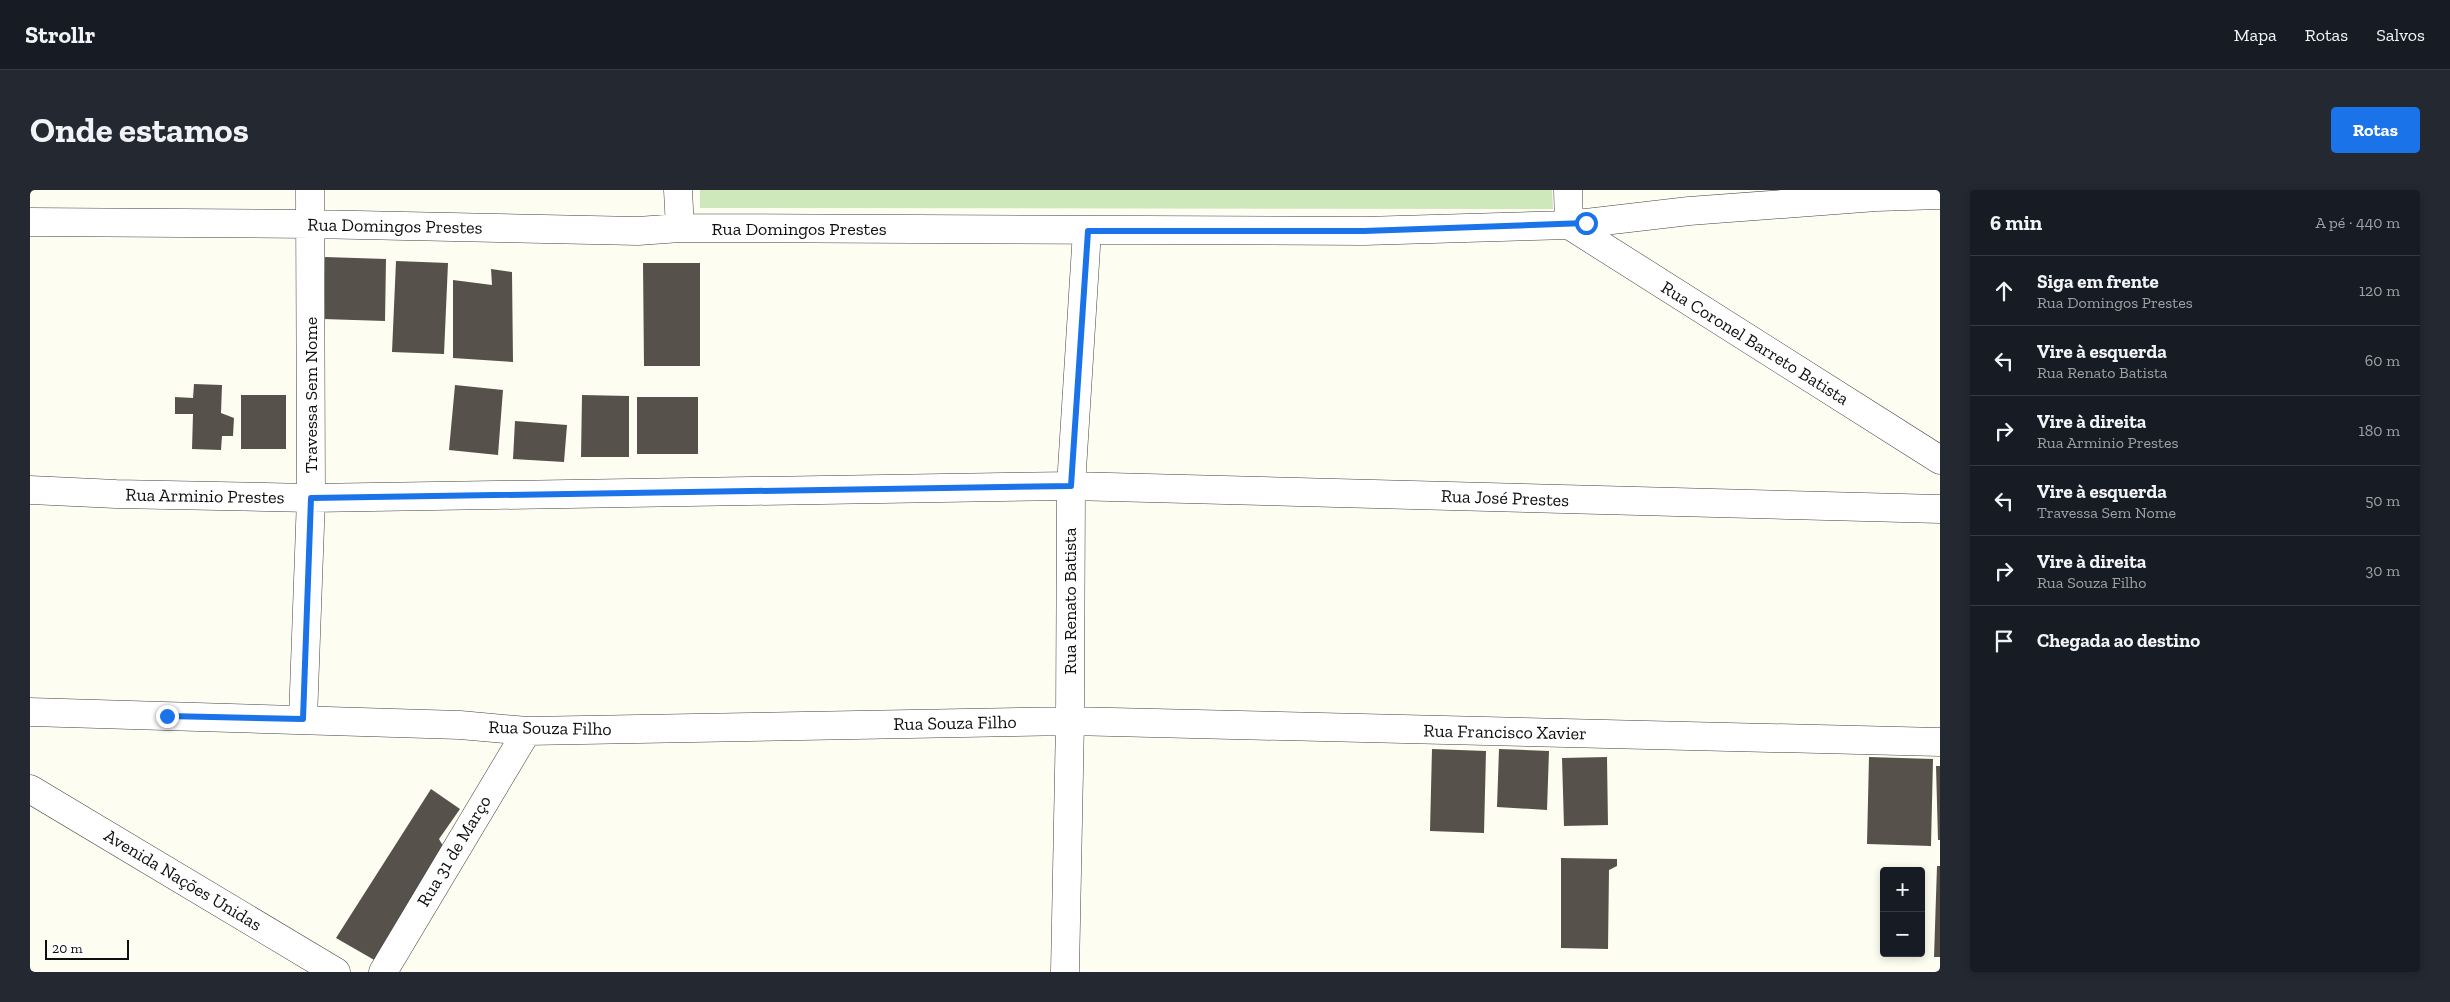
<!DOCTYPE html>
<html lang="pt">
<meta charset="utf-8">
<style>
:root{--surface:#171b24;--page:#242831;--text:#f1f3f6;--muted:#9ea1a6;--line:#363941;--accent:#1a73e8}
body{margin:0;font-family:"Zilla Slab",serif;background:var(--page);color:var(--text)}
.controls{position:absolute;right:15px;bottom:15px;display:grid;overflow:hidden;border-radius:5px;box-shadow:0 2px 8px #0003}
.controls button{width:45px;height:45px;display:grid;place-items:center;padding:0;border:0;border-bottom:1px solid var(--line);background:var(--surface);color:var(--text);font:25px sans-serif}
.scale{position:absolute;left:15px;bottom:12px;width:84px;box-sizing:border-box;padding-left:5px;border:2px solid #0f0f0f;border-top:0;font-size:14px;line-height:18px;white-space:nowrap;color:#0f0f0f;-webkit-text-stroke:4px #fff;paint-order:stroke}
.stop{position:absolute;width:15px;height:15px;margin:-11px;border:4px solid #1a73e8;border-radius:50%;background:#fff}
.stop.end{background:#1a73e8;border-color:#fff;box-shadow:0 1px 5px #0008}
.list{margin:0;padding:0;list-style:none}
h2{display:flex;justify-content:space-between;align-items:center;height:65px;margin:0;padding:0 20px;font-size:21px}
h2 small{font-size:16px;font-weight:400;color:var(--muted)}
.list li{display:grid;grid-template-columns:32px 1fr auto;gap:15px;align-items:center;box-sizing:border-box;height:70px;padding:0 20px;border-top:1px solid var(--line)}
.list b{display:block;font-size:19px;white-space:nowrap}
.list p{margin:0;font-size:16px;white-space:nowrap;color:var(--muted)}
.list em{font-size:16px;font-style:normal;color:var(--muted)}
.icon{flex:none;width:28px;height:28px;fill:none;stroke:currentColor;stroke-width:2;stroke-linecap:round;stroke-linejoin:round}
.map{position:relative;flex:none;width:1910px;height:782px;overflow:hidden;border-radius:5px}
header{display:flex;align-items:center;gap:30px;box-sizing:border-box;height:70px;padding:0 25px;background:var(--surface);border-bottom:1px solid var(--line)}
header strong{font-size:24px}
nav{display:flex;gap:28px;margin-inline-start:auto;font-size:18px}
.intro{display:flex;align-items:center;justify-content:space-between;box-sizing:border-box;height:120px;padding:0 30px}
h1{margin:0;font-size:35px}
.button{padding:12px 22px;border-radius:5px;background:var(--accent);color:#fff;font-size:18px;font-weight:700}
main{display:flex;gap:30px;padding:0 30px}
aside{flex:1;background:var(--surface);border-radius:5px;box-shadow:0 2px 8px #0003}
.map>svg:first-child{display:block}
</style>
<header>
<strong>Strollr</strong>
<nav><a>Mapa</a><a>Rotas</a><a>Salvos</a></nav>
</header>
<div class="intro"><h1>Onde estamos</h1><a class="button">Rotas</a></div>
<main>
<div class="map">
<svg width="1910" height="782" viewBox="0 0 1910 782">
<rect width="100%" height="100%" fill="#fefdf1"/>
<path fill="#cee8bc" d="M670 0H1522L1523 19 670 18Z"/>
<path fill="#57514b" d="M295 67 356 69 355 131 293 129Z
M366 71 418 73 414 164 362 162Z
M613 73H670V176H614Z
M461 79 482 82 483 172 423 168V90L462 95Z
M164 194 192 195 191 223 204 228 203 246H192L191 260 162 259 163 224H145V207L163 208Z
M425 195 473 200 468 265 419 260Z
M211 205H256V259H211Z
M552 205 599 206V267H551Z
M607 207H668V264H607Z
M485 231 537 235 534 272 483 269Z
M1402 559 1456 561 1454 643 1400 641Z
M1469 559 1519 561 1517 620 1467 617Z
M1577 567 1578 635 1534 636 1532 568Z
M1839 567 1903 569 1901 656 1837 654Z
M1906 576H1910V650H1908Z
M401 599 430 619 409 649 417 663 346 771 306 748Z
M1531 668 1587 669V676L1579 680 1578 759 1531 758Z
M1907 676H1910V767H1904Z"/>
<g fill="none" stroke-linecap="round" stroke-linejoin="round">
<g stroke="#424242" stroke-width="29">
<path id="minor" d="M648 0 650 38
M1538 0 1539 35
M0 32 281 34 608 41 650 38 1334 41 1539 35 1659 21 1846 7 1910 5
M1539 35 1910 270
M0 300 86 304 281 308 1041 296 1910 319
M0 522 430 535 497 541 1040 531 1910 552
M273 529 281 308 280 0
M0 599 306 782
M353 782 497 541
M1035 782 1040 531 1041 296 1057 41"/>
</g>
<use href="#minor" stroke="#fff" stroke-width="28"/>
</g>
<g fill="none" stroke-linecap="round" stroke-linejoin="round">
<path stroke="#1a73e8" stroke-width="6" d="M137 526 273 529 281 308 1041 296 1058 41H1334L1556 33"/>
</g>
<g text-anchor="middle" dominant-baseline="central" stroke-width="5" stroke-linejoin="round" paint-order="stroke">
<g font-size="18" fill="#0f0f0f" stroke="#fff">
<text transform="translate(365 36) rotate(1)">Rua Domingos Prestes</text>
<text x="769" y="39">Rua Domingos Prestes</text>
<text transform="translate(1725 153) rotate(32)">Rua Coronel Barreto Batista</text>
<text transform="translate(281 205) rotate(-90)">Travessa Sem Nome</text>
<text transform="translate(175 306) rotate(1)">Rua Arminio Prestes</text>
<text transform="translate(1475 308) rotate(2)">Rua José Prestes</text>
<text transform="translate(1040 411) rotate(-90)">Rua Renato Batista</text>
<text transform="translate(925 533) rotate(-1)">Rua Souza Filho</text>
<text transform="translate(520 538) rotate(1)">Rua Souza Filho</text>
<text transform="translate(1475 542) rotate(1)">Rua Francisco Xavier</text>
<text transform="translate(424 661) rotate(-59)">Rua 31 de Março</text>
<text transform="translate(153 690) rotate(31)">Avenida Nações Unidas</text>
</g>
</g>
</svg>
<div class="controls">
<button>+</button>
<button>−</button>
</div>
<div class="scale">20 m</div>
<div class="stop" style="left:1556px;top:33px"></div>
<div class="stop end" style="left:137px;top:526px"></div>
</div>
<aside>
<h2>6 min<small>A pé · 440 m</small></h2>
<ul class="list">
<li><svg class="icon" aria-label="ahead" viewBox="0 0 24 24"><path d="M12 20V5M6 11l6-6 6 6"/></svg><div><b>Siga em frente</b><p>Rua Domingos Prestes</p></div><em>120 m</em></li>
<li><svg class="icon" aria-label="left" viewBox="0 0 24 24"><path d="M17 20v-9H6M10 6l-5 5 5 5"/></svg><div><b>Vire à esquerda</b><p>Rua Renato Batista</p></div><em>60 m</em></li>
<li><svg class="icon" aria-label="right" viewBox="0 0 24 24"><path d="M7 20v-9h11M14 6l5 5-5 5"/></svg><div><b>Vire à direita</b><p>Rua Arminio Prestes</p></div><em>180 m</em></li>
<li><svg class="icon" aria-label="left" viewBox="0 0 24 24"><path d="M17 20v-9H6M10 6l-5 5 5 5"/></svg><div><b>Vire à esquerda</b><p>Travessa Sem Nome</p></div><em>50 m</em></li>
<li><svg class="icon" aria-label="right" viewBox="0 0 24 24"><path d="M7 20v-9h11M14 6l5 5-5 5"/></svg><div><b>Vire à direita</b><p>Rua Souza Filho</p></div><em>30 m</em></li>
<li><svg class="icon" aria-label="arrive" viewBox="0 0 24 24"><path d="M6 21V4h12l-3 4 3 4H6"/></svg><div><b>Chegada ao destino</b></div></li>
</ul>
</aside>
</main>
